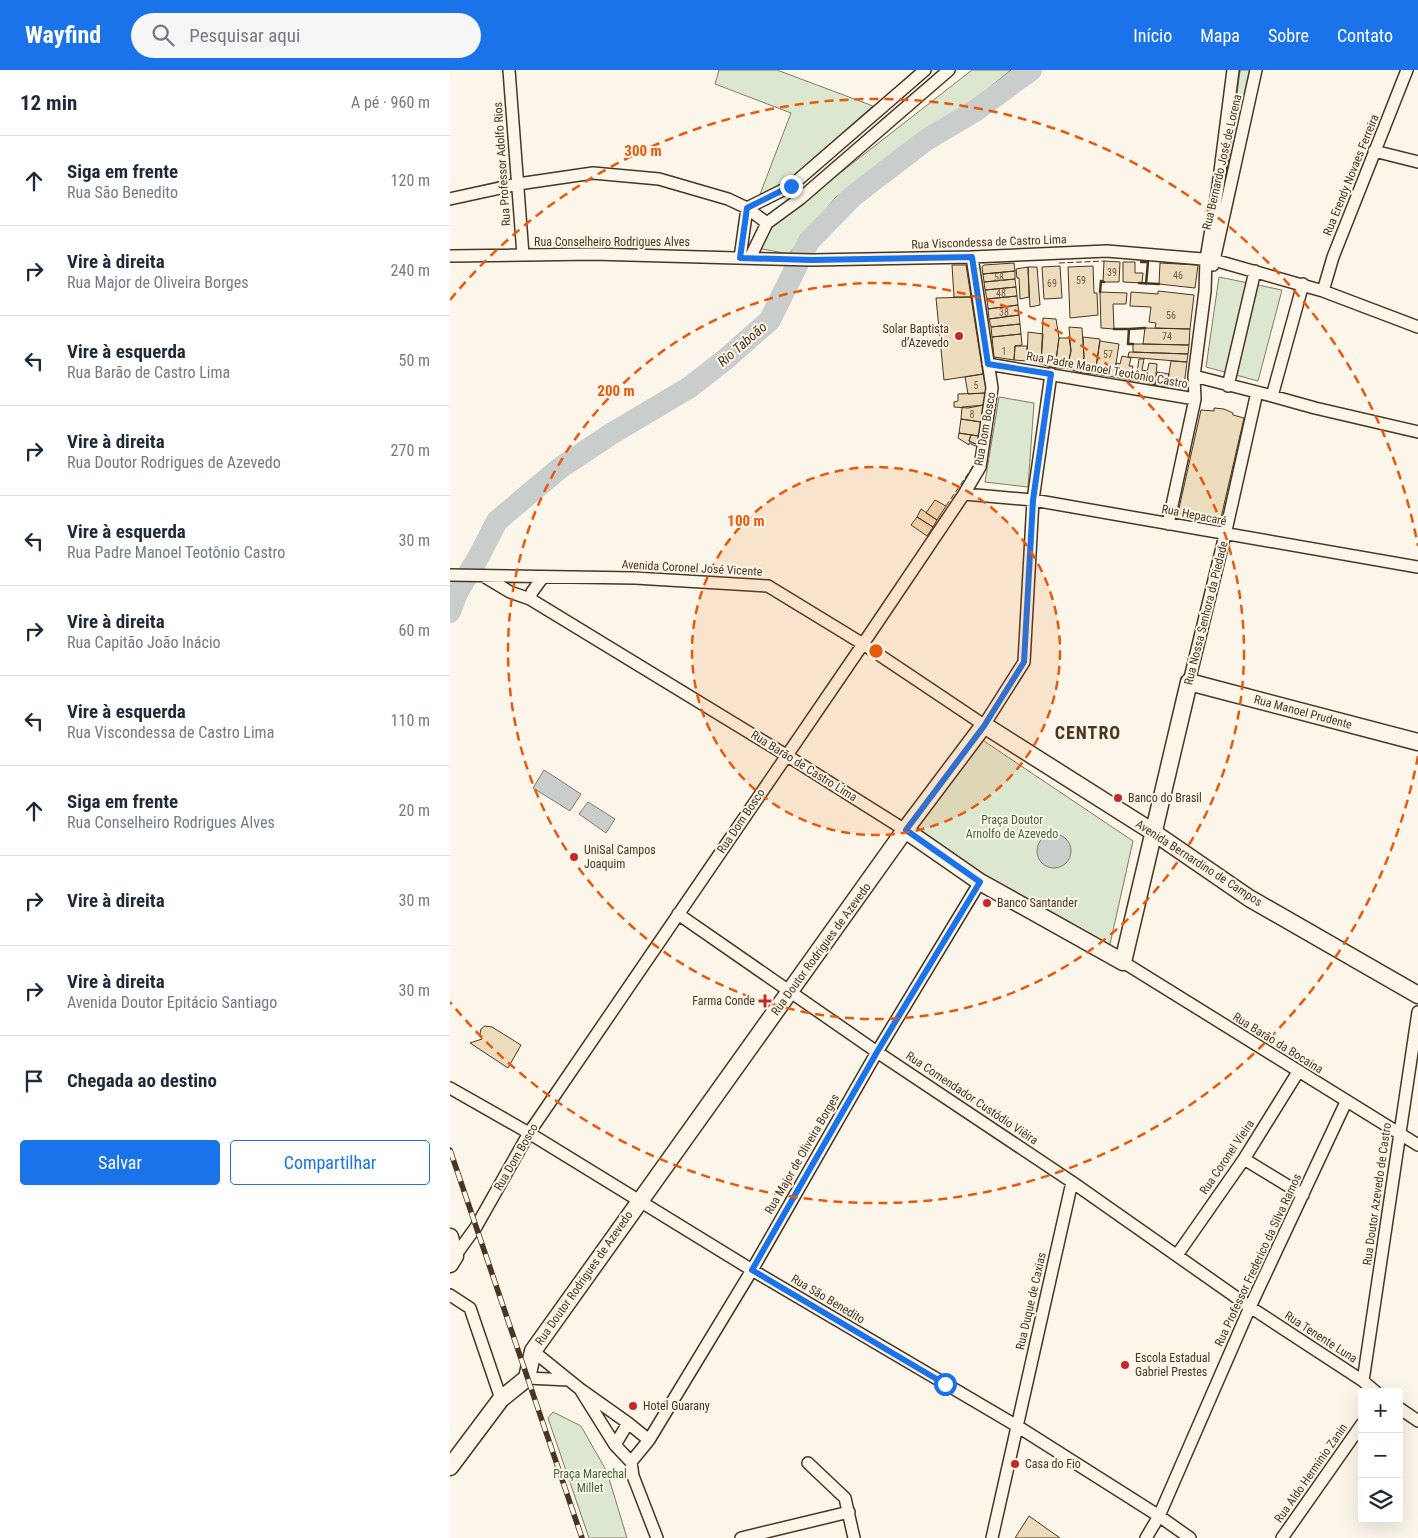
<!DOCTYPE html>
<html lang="pt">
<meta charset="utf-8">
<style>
:root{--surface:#fff;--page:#f6f6f7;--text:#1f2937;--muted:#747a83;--line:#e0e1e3;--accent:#1a73e8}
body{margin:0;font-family:"Roboto Condensed",sans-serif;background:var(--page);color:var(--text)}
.controls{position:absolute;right:15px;bottom:15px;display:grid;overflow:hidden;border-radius:5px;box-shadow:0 5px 20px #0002}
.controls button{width:45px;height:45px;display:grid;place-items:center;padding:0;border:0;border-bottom:1px solid var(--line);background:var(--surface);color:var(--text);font:25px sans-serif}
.stop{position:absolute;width:15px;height:15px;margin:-11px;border:4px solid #1a73e8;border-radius:50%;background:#fff}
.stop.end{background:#1a73e8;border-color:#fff;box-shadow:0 1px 5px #0008}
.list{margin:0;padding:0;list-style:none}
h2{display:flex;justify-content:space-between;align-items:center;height:65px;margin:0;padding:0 20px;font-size:21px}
h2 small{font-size:16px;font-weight:400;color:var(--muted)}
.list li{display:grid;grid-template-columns:32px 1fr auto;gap:15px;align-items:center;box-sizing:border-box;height:90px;padding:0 20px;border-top:1px solid var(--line)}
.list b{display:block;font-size:19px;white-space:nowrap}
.list p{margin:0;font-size:16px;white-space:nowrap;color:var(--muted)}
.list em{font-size:16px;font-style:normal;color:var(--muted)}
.actions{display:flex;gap:10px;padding:15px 20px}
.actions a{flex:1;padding:11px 0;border:1px solid var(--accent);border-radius:5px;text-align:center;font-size:18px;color:var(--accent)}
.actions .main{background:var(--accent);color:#fff}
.icon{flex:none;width:28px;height:28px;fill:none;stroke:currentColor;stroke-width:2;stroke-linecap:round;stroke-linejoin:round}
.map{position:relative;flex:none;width:968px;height:1468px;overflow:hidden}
header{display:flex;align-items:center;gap:30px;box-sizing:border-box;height:70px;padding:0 25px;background:var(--accent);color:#fff}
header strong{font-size:24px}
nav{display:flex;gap:28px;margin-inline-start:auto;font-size:18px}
.search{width:350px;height:45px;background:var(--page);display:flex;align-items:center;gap:12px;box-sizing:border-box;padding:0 18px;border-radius:28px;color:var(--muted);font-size:19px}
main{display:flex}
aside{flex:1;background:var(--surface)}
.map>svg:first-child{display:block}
</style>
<header>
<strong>Wayfind</strong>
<div class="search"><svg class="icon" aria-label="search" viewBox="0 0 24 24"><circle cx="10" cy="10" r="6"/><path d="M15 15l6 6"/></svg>Pesquisar aqui</div>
<nav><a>Início</a><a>Mapa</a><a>Sobre</a><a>Contato</a></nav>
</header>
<main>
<aside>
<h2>12 min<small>A pé · 960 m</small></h2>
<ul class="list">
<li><svg class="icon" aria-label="ahead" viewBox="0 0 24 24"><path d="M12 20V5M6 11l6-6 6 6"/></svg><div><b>Siga em frente</b><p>Rua São Benedito</p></div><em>120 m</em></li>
<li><svg class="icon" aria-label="right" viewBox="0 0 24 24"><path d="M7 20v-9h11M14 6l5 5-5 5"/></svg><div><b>Vire à direita</b><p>Rua Major de Oliveira Borges</p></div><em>240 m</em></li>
<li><svg class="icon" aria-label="left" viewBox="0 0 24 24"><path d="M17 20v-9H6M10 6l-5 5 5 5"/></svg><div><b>Vire à esquerda</b><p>Rua Barão de Castro Lima</p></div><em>50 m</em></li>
<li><svg class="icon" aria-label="right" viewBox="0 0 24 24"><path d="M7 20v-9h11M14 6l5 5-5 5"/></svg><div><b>Vire à direita</b><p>Rua Doutor Rodrigues de Azevedo</p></div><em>270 m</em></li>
<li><svg class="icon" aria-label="left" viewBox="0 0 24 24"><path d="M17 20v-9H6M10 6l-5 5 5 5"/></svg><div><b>Vire à esquerda</b><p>Rua Padre Manoel Teotônio Castro</p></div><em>30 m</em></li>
<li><svg class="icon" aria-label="right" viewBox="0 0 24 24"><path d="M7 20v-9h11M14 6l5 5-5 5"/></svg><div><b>Vire à direita</b><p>Rua Capitão João Inácio</p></div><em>60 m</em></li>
<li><svg class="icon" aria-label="left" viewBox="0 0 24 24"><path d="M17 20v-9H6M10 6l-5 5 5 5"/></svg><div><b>Vire à esquerda</b><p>Rua Viscondessa de Castro Lima</p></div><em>110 m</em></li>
<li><svg class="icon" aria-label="ahead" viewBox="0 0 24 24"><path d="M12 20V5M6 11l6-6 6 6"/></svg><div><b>Siga em frente</b><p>Rua Conselheiro Rodrigues Alves</p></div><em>20 m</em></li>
<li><svg class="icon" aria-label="right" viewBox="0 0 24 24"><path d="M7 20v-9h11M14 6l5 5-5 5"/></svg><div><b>Vire à direita</b></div><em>30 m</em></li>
<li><svg class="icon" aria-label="right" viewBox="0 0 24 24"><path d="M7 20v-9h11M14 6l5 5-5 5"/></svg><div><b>Vire à direita</b><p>Avenida Doutor Epitácio Santiago</p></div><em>30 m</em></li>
<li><svg class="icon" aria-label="arrive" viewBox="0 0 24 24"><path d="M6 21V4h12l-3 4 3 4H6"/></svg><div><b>Chegada ao destino</b></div></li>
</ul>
<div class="actions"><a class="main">Salvar</a><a>Compartilhar</a></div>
</aside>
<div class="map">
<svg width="968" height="1468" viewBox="0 0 968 1468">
<rect width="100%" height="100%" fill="#fbf6e9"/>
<path fill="#dce7d0" stroke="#887966" d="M269 0H327L423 36 315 131 309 127 341 43 265 14Z
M522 0H561L535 21 386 127 339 184 307 178 317 160Z
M792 0H802L775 118 790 1Z
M769 207 832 220 808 311 756 297Z
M549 327 584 333 578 417 535 412Z
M528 667 683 771 658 883 533 805 464 757Z
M103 1342 131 1356 157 1402 177 1468H139L98 1348Z"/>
<path fill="#c9cecd" stroke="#887966" d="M94 700 131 724 120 741 83 718Z
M138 732 165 749 156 763 129 744Z
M587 781a17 17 0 1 1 34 0a17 17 0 1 1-34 0Z"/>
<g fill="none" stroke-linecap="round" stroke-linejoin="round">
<path stroke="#c9cecd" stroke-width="22" d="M0 542 7 523 29 486 47 451 110 398 161 364 240 317 277 288 320 250 359 171 403 126 476 70 525 41 581 0"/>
</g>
<path fill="#ecdcbc" stroke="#4a3520" d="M654 191 670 192 669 212H653Z
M673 192H685V203H693L692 213 673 212Z
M564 193 565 201 533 204 532 197 534 195Z
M710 193 748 195 745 218 709 214Z
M502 195H516L521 227H504Z
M610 196 612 228 594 229 592 197Z
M643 196 644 223H647L648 245 620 248 618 197Z
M578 197H587L590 235 580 237Z
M578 197 579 227 570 229 569 208H567L566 199Z
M565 201V209L534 212 533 204Z
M565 209 566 217 535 220 534 212Z
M566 217 567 226 537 229 535 220Z
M708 221 744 225 740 259 705 258 706 253 699 252 701 237 680 236 681 222 708 224Z
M650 222 677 223 676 234H663L664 259 651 258Z
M567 226 568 235 538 239 537 229Z
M521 227 533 304 494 310 486 228Z
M568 235 569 245 539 249 538 239Z
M569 245 570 254 541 257 539 249Z
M593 248 606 249 609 268 605 298 591 294Z
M570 254 571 264 542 267 541 257Z
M619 257 632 258 634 287 631 303 617 298 621 281Z
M695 258 740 259 739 275 693 274Z
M578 262 593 264 591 294 577 291Z
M571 264 572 275 565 276 564 290 544 287 542 267Z
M633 267 650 269 645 304 631 303 634 287Z
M609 268H619L621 281 617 298H605Z
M650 271 669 274 664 307 645 304Z
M683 274H693L739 275 738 284 683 282Z
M565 276H577V291L564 290Z
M679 282 738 284 737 292 678 287Z
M672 286 681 288 679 296H683L680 310 664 307 666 293 670 294Z
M689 289H694L692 300 697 301 695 312 680 310 681 301 687 302Z
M721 291 737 292 734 316 731 318 717 315Z
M699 293 707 294 705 315 695 312Z
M707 302 719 304 717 317 705 315Z
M533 304 537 323 518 324 515 307Z
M537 323 534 335 518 338 504 337V332L508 331V324Z
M534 335 531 352 511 349 512 337Z
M764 338 774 339 783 343V345L794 348 770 452 728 443 751 340 764 341Z
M511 349 531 352 529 366 509 363Z
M509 363 521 365 519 371 528 375V377L519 373V375L508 368Z
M521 365 529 366 528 375 519 371Z
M485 430 496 436 487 450 476 443Z
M471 439 487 450 483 457 467 447Z
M467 447 483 457 477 466 461 455Z
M35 956 42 957 71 975 58 998 20 973 32 969 30 964 31 959Z
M579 1446 610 1468H565Z"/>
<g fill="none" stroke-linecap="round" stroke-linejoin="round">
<g stroke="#4a3520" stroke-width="14">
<path id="street" d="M59 0 73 185
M924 81 968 92
M0 129 68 114 143 103 209 109 278 129 297 138 317 153
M297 138 341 116 475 0
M0 186 143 184 362 190 522 187 657 181 764 190 873 221 968 257
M290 188 297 138
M300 188 317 153 351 128 499 0
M763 195 806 0
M873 221 883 187 957 0
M538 294 745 329 744 306 822 326 853 214
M744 306 755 221 756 189 768 117 783 0
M778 316 805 201
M822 326 865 338 968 362
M514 424 583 430 968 497
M718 454 745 329
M0 505 185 508 318 516 413 574 534 655 574 592 583 430 601 304
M35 507 60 522 80 529 336 685 455 760
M80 529 82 522 93 507
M739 612 775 465 807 322
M228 844 427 982 622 1112 800 1237 913 1311 926 1322
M673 892 968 1075
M0 1018 79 1063 302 1200 567 1356 709 1446 740 1468
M794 1089 853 1125
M727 1185 794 1089 848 1002
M5 1186 26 1157 79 1063 413 574 514 424 530 397 542 318 522 187
M0 1225 20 1238 51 1329
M83 1281 130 1319 178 1353
M77 1308 119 1310
M913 1311 968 942
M130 1319 165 1375 181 1392 199 1370 178 1353 165 1375
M949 1338 968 1351
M199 1370 302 1200 427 982 530 812
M181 1392 183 1406 207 1468
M358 1393 395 1428 404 1468
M291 1468 399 1442
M542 1468 622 1112
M696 1468 709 1446 800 1237 896 1032
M832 1468 912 1354"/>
</g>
<g stroke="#4a3520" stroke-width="19">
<path id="secondary" d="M455 760 530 812 673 892 739 612 968 672
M0 1167 5 1186 0 1194
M0 1397 51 1329 77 1308 83 1281 455 760 534 655 703 762 799 828 968 925"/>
</g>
<use href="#street" stroke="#fbf6e9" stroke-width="11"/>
<use href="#secondary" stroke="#fbf6e9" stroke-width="16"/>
<g stroke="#4a3520" stroke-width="5.5">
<path id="rail" d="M0 1080 132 1468"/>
</g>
<use href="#rail" stroke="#fbf6e9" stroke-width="4" stroke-dasharray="11" stroke-linecap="butt"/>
<path stroke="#4a3520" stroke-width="1" stroke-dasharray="6 2.5" stroke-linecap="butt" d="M609 193 654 191
M496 436 524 395 527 383"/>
<path stroke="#4a3520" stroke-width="2.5" d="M691 192H698L696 214
M689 213 709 214
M650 222 651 211 654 212
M664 259H679
M683 274H678L679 259 695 258"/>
</g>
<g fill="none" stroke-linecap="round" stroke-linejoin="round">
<path stroke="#1a73e8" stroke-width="6" d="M341 116 297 138 290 188 362 190 522 187 538 294 601 304 583 430 574 592 534 656 456 760 530 812 427 982 302 1200 495 1314"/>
</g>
<circle cx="426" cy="581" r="184" fill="#e8590c" fill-opacity=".12"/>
<g fill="none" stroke="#e8590c" stroke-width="2.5" stroke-dasharray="9 6">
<circle cx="426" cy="581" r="184"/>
<circle cx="426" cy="581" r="368"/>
<path d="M968 686A552 552 0 0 1 0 932M0 230A552 552 0 0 1 968 476"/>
</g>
<g fill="#c62828" stroke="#fbf6e9" stroke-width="2">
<circle cx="509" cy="266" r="5"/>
<circle cx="668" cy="728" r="5"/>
<circle cx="124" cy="787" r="5"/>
<circle cx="537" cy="833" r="5"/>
<path d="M312.5 923.5h5v5h5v5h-5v5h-5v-5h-5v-5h5z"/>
<circle cx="675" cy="1295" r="5"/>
<circle cx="183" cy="1336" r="5"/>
<circle cx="565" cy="1394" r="5"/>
</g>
<g text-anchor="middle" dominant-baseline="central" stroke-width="4" stroke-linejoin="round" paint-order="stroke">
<g font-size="10" fill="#725f47">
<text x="662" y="202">39</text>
<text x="728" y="205">46</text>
<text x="549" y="207">58</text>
<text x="631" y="210">59</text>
<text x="602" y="213">69</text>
<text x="551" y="223">48</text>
<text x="554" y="242">38</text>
<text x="721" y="245">56</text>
<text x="717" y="266">74</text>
<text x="554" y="281">1</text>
<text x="658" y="284">57</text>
<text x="526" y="315">5</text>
<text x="522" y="344">8</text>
</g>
<g font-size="12" fill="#4a3520" stroke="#fbf6e9">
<text transform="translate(772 92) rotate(-77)">Rua Bernardo José de Lorena</text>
<text transform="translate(52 94) rotate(-94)">Rua Professor Adolfo Rios</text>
<text transform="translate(901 105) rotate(-68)">Rua Erendy Novaes Ferreira</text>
<text x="162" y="172">Rua Conselheiro Rodrigues Alves</text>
<text transform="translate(539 172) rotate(-2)">Rua Viscondessa de Castro Lima</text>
<text transform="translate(657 300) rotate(10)">Rua Padre Manoel Teotônio Castro</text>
<text transform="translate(535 359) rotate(-80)">Rua Dom Bosco</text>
<text transform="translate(744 445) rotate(11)">Rua Hepacaré</text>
<text transform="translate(242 498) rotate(3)">Avenida Coronel José Vicente</text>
<text transform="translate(756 543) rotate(-76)">Rua Nossa Senhora da Piedade</text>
<text transform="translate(853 642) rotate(15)">Rua Manoel Prudente</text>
<text transform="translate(354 696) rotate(32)">Rua Barão de Castro Lima</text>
<text transform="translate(291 751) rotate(-56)">Rua Dom Bosco</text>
<text transform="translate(749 793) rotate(33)">Avenida Bernardino de Campos</text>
<text transform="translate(371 879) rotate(-54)">Rua Doutor Rodrigues de Azevedo</text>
<text transform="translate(828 973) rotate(32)">Rua Barão da Bocaina</text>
<text transform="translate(522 1028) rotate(34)">Rua Comendador Custódio Viêira</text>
<text transform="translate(352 1084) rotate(-60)">Rua Major de Oliveira Borges</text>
<text transform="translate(66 1087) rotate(-60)">Rua Dom Bosco</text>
<text transform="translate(777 1087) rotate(-56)">Rua Coronel Vieira</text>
<text transform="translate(927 1124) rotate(-82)">Rua Doutor Azevedo de Castro</text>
<text transform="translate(808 1190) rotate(-65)">Rua Professor Frederico da Silva Ramos</text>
<text transform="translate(134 1208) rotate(-55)">Rua Doutor Rodrigues de Azevedo</text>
<text transform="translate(378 1229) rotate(31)">Rua São Benedito</text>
<text transform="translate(581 1231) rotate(-77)">Rua Duque de Caxias</text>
<text transform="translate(871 1267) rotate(33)">Rua Tenente Luna</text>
<text transform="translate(861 1403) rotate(-55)">Rua Aldo Hermínio Zanin</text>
</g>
<g font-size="12" fill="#4a3520" stroke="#fbf6e9" text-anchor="start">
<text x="499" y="259" text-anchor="end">Solar Baptista<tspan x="499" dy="14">d’Azevedo</tspan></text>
<text x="678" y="728">Banco do Brasil</text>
<text x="134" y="780">UniSal Campos<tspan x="134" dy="14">Joaquim</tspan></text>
<text x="547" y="833">Banco Santander</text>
<text x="305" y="931" text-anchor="end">Farma Conde</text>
<text x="685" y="1288">Escola Estadual<tspan x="685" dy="14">Gabriel Prestes</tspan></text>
<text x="193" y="1336">Hotel Guarany</text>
<text x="575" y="1394">Casa do Fio</text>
</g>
<g font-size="12" fill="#436837" stroke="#fbf6e9">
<text x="562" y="750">Praça Doutor<tspan x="562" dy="14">Arnolfo de Azevedo</tspan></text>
<text x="140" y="1404">Praça Marechal<tspan x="140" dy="14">Millet</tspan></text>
</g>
<g font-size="14" font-style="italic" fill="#4a3520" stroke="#fbf6e9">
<text transform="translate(292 274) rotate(-41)">Rio Taboão</text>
</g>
<g font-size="18" font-weight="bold" letter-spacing="1" fill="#4a3520" stroke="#fbf6e9">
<text x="638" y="662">CENTRO</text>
</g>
</g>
<circle cx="426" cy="581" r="8" fill="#e8590c" stroke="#fbf6e9" stroke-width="2.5"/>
<g font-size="15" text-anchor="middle" font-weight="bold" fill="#e8590c" stroke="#fbf6e9" stroke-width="4" stroke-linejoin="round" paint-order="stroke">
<text x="193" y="86">300 m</text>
<text x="166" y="326">200 m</text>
<text x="296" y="456">100 m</text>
</g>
</svg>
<div class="controls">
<button>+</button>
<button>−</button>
<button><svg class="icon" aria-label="layers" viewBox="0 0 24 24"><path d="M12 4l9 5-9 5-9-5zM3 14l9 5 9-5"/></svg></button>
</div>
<div class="stop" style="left:495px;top:1314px"></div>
<div class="stop end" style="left:341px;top:116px"></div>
</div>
</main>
